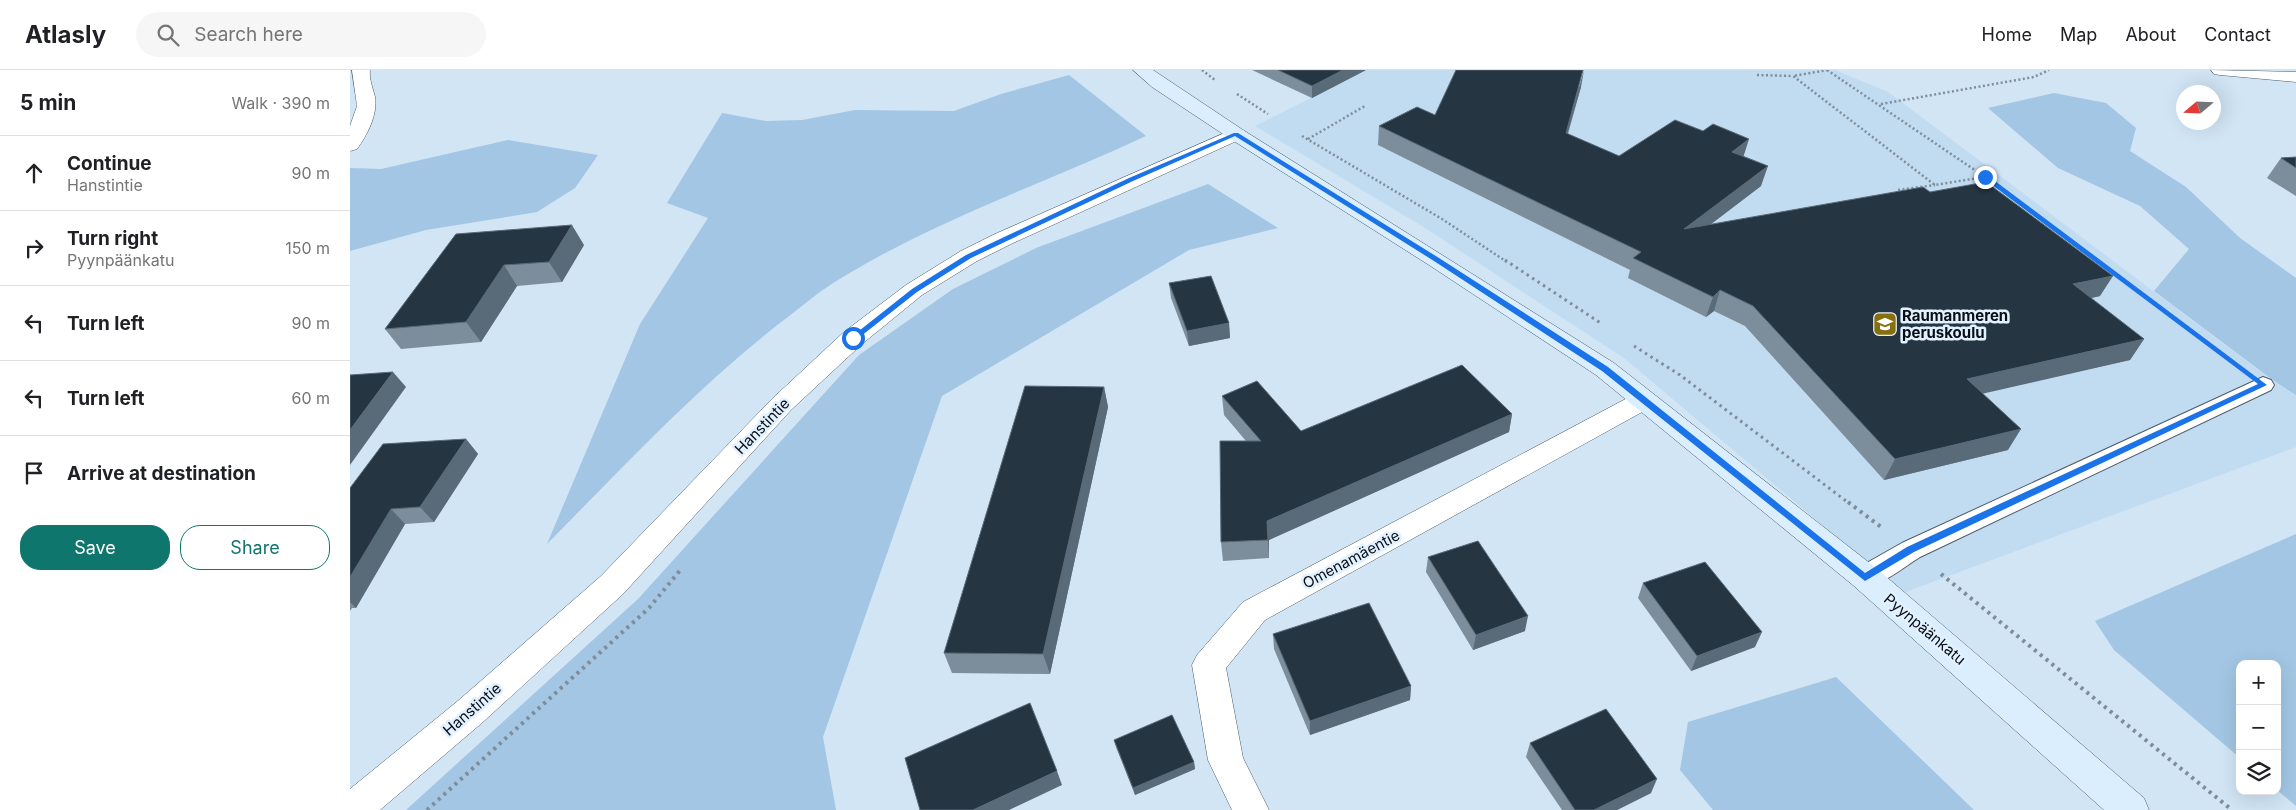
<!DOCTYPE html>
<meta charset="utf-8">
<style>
:root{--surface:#fff;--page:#f6f6f6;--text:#202124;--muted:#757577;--line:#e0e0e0;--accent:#0f766e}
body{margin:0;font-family:Inter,sans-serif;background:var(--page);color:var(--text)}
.controls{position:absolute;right:15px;bottom:15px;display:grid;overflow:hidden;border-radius:10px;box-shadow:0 5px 20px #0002}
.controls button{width:45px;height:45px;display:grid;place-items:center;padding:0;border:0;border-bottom:1px solid var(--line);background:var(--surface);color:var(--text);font:25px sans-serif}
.compass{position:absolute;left:1826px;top:15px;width:45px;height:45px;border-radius:50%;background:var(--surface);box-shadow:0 5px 20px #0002;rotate:251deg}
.stop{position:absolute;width:15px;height:15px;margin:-11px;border:4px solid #1a73e8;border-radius:50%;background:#fff}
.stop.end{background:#1a73e8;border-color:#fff;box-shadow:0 1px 5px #0008}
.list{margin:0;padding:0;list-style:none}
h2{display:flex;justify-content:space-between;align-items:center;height:65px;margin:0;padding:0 20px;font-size:21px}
h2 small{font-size:16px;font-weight:400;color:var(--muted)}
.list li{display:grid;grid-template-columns:32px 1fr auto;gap:15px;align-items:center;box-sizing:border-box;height:75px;padding:0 20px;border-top:1px solid var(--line)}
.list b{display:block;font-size:19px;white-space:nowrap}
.list p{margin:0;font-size:16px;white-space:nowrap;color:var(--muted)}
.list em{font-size:16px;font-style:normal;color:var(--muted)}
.actions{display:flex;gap:10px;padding:15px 20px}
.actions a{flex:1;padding:11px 0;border:1px solid var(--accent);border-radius:20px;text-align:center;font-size:18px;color:var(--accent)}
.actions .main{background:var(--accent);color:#fff}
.icon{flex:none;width:28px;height:28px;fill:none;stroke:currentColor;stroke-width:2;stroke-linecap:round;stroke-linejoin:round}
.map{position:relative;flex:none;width:1946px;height:740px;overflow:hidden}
header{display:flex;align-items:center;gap:30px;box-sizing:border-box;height:70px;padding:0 25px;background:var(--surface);border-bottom:1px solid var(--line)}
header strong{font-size:24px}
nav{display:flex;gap:28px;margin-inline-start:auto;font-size:18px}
.search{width:350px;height:45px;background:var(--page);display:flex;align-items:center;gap:12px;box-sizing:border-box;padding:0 18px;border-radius:28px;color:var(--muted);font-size:19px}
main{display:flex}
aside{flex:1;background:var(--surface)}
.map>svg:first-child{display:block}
</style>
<header>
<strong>Atlasly</strong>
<div class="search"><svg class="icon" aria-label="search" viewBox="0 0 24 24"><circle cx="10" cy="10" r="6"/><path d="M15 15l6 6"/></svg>Search here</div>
<nav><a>Home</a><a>Map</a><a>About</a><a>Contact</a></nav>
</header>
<main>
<aside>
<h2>5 min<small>Walk · 390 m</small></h2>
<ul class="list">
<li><svg class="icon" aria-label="ahead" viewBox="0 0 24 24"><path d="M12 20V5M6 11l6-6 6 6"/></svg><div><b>Continue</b><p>Hanstintie</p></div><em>90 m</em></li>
<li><svg class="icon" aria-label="right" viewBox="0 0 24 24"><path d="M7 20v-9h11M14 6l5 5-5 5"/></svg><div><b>Turn right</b><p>Pyynpäänkatu</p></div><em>150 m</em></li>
<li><svg class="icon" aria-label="left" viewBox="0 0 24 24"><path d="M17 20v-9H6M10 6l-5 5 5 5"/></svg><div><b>Turn left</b></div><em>90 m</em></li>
<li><svg class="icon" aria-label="left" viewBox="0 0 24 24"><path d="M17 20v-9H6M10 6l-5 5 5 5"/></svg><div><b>Turn left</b></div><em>60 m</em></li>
<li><svg class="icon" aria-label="arrive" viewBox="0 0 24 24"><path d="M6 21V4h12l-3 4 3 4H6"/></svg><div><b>Arrive at destination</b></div></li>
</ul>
<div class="actions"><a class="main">Save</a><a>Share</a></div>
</aside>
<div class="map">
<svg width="1946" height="740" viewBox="0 0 1946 740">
<rect width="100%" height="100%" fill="#d1e5f5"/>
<path fill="#c1dbf1" d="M1016 0H1485L1538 22 1923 311 1946 325V377L1553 523 1274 288 1072 156 905 56Z"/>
<path fill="#a2c6e3" d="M719 5 796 66C693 114 585 150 488 210 471 220 455 234 439 246 351 313 275 395 197 474L290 254 358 148 317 133 372 43 416 51 452 50 505 40 604 41 651 24Z
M1704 23 1756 33 1786 58 1780 81 1836 117 1890 168 1946 208V325L1924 311 1804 221 1839 179 1790 136 1708 98 1638 38Z
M158 70 248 85 225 118 187 142 76 160 0 181V98L31 99Z
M858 114 928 158 839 180 592 326 473 667 486 740H56L288 529 509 285 603 219 686 178Z
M1946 464V736L1927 720V594H1890V688L1764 580 1745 551Z
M1486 607 1624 740H1363L1330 700 1338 652Z"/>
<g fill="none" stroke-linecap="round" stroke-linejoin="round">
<g stroke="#4c5c6a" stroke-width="2">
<path id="service" d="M1913 307 1921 310 1924 315 1921 320 1570 487C1552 498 1527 521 1506 515L1502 507 1506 499 1552 473Z"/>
</g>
<g stroke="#4c5c6a" stroke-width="1">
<path id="minor" d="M2 0H20C19 10 23 18 25 27 28 45 17 65 7 79L0 81V56L7 36Z
M886 58 893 60 896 64 893 68 661 174 627 191 572 225 512 274 441 340 273 524 133 652 30 740H0V719L109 630 251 506 423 328 494 262 556 215 611 181 645 164Z
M1294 321 1303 324 1307 330 1303 336 915 550 876 598 893 688 919 740H882L858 690 842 595 847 585 893 532 1285 324Z"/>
</g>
<g stroke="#4c5c6a" stroke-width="1">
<path id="tertiary" d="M1861 0 1946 2V12L1870 5 1864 4Z"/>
</g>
<g stroke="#4c5c6a" stroke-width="1">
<path id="secondary" d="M783 0H803L893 60 1264 293 1526 498 1794 728 1799 740H1754L1504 516 1246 305 1079 195 879 68 802 17Z"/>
</g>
<path stroke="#7f8d99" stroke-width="2.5" stroke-dasharray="2 2.5" stroke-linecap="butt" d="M852 0 865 10
M1477 0 1635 107 1748 192
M1478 0 1443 6 1585 115 1634 107
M1407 5 1443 6
M887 24 918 44
M1531 34 1684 7 1699 0
M952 66 1092 149 1157 192
M958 69 1015 36
M1548 120 1585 115"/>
<path stroke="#7f8d99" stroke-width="3" stroke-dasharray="2.5 4" stroke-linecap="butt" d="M1155 190 1252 254
M1747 190 1886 294
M1284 276 1330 305 1500 434"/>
<path stroke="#7f8d99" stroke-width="4" stroke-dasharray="3 4.5" stroke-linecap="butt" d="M1498 432 1531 457
M1591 504 1882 740
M77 740 299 538 332 498"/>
<use href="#service" fill="#fff" fill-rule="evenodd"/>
<use href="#minor" fill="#fff" fill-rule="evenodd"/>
<use href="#tertiary" fill="#fff" fill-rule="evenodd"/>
<use href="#secondary" fill="#daeefe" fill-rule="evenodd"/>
</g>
<path fill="#7c8d9c" d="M902 0H1016L962 28Z
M1231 17 1218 64 1269 86H1394L1411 116 1360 155 1580 122 1750 226 1741 228 1794 269 1780 290 1632 323 1658 380 1534 410 1395 256 1364 241 1356 247 1278 208 1280 200 1028 75 1029 56Z
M1946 87V126L1917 108 1931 88Z
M106 164 234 175 212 212 167 216 131 272 51 279 35 259Z
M819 213 879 253 880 268 839 276 821 228Z
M754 317 758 337 700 604 602 603 594 583Z
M872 326 951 361 1162 344 1159 362 919 470V488L873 491 871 472 896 371 874 345Z
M116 369 128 384 84 452 55 454 6 538H2L0 541V418Z
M1078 487 1175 561 1123 580 1076 502Z
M1293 513 1405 577 1341 601 1288 528Z
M923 564 1061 616 1060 630 960 665 924 579Z
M764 670 844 692 845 699 785 725 766 677Z
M1180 673 1301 723 1267 740H1212L1176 687Z"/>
<path fill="#596a78" d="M993 0H1016L962 28V16Z
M1234 0 1231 17 1212 82 1216 63Z
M1399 69 1393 88 1382 82Z
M1418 96 1411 116 1328 179 1334 159Z
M222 155 234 175 212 212 199 192Z
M154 195 167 216 131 272 116 252Z
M1763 206 1750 226 1711 235 1723 214Z
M1370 220 1364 241 1356 247 1363 227Z
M879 253 880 268 839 276 837 261Z
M1794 269 1780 290 1605 330 1617 309Z
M43 302 56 317 0 395V360Z
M754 317 758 337 700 604 693 584Z
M1162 344 1159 362 919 470V488L917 451Z
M1671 359 1658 380 1534 410 1545 389Z
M116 369 128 384 84 452 70 437Z
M41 439 55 454 6 538 0 532V507Z
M1178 546 1175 561 1123 580 1126 565Z
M1412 562 1405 577 1341 601 1347 586Z
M1061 616 1060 630 960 665V651Z
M844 692 845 699 785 725 783 718Z
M707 701 712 715 659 740H623Z
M1307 709 1301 723 1267 740H1244Z"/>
<path fill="#263542" stroke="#596a78" d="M928 0H993L962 16Z
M1106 0H1233L1216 63 1269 86 1325 50 1353 61 1363 54 1399 69 1382 82 1418 96 1334 159 1573 117 1580 122 1636 112 1763 206 1723 214 1794 269 1617 309 1671 359 1545 389 1403 236 1370 220 1363 227 1283 188 1291 182 1029 56 1067 37 1085 45Z
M1946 87V98L1931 88Z
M222 155 199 192 154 195 116 252 35 259 106 164Z
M861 206 879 253 837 261 819 213Z
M1112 295 1162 344 917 451 918 470 871 472 870 371H911L872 326 907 311 951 361Z
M43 302 0 360V305Z
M675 316 754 317 693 584 594 583Z
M116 369 70 437 41 439 0 507V418L33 374Z
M1128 471 1178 546 1126 565 1078 487Z
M1355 492 1412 562 1347 586 1293 513Z
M1019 533 1061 616 960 651 923 564Z
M680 633 707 701 623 740H570L555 688Z
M1256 639 1307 709 1244 740H1225L1180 673Z
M822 645 844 692 783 718 764 670Z"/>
<path fill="#1a73e8" d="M884 63H888L1089 188 1258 297 1515 503 1557 477 1908 314 1633 108V105H1637L1917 315 1564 482 1515 511 1252 301 1084 191 885 66 783 111 621 188 567 222 506 270 500 268 562 219 616 185 779 108Z"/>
<defs>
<g id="school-square" transform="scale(1.25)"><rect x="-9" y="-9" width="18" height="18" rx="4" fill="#876f0e" stroke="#e2f1ff"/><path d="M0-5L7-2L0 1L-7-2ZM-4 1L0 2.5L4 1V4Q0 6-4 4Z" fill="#fff"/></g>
</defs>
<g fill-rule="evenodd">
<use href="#school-square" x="1535" y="254"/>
</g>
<g text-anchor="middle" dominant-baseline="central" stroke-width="5" stroke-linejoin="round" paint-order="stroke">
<g font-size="15" font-weight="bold" fill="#080e14" stroke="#e2f1ff" text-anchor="start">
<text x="1552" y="245">Raumanmeren<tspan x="1552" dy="17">peruskoulu</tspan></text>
</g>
<g font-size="15" fill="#080e14" stroke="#e2f1ff">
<text transform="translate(412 356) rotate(-46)">Hanstintie</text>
<text transform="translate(1001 489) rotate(-28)">Omenamäentie</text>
<text transform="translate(1575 559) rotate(40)">Pyynpäänkatu</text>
<text transform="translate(122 639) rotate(-41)">Hanstintie</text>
</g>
</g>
</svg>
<div class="controls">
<button>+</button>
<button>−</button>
<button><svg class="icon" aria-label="layers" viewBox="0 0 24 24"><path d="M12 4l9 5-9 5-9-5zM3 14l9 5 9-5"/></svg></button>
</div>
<svg class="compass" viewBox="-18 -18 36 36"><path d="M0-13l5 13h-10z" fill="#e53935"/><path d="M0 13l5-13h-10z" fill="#757577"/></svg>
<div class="stop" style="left:503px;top:268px"></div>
<div class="stop end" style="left:1635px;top:107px"></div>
</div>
</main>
